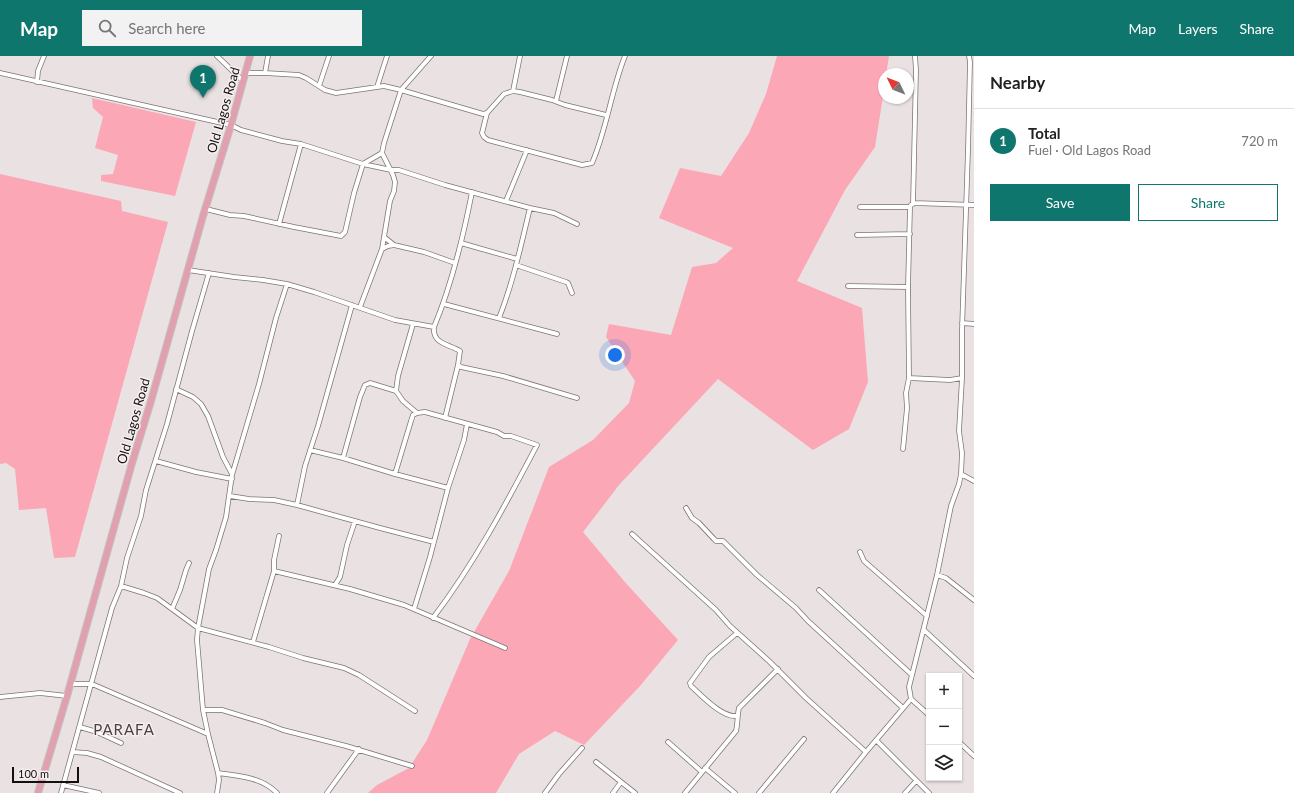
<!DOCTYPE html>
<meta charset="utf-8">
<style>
:root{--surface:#fff;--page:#f2f2f2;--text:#222;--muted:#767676;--line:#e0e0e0;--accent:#0f766e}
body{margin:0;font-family:Lato,sans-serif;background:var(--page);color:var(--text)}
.controls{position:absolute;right:12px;bottom:12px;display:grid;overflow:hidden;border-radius:0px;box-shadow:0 1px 3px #0004}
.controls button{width:36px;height:36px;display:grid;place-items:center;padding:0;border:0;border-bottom:1px solid var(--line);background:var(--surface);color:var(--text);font:20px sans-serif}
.compass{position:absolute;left:878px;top:12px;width:36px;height:36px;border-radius:50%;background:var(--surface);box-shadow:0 1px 3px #0004;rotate:313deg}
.scale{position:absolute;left:12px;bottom:10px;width:67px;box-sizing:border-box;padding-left:4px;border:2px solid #131011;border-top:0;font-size:11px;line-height:14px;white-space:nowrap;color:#131011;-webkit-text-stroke:3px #f7eeef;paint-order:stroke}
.you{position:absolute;left:615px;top:299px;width:14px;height:14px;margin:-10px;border:3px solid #fff;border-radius:50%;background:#1a73e8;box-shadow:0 0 0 6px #1a73e833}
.badge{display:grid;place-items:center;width:26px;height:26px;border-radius:50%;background:var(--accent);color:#fff;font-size:13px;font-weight:700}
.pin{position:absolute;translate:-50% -33px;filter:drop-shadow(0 1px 2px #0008)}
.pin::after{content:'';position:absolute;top:21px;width:14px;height:12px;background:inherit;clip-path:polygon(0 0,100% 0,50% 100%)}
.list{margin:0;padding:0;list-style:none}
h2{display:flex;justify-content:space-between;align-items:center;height:52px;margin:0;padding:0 16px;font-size:17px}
h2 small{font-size:13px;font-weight:400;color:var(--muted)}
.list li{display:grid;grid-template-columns:26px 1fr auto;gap:12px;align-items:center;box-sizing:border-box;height:64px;padding:0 16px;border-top:1px solid var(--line)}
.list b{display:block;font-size:15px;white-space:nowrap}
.list p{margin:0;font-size:13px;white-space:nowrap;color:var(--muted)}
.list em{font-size:13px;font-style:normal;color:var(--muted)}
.actions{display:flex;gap:8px;padding:12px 16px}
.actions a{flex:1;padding:9px 0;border:1px solid var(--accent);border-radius:0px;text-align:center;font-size:14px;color:var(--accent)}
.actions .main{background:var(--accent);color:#fff}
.icon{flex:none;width:22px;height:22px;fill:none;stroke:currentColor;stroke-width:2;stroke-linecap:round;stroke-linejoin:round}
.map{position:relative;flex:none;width:974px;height:737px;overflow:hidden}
header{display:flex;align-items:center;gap:24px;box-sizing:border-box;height:56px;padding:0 20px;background:var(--accent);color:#fff}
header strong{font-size:19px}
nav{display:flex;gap:22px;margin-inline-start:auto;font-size:14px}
.search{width:280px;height:36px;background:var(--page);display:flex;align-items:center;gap:10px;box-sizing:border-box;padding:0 14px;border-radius:0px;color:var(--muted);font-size:15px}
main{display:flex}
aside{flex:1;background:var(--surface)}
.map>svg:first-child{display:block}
</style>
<header>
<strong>Map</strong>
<div class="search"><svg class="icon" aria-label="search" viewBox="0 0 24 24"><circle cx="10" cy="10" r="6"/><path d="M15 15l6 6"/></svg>Search here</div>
<nav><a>Map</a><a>Layers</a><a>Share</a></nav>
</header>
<main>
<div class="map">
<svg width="974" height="737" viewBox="0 0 974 737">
<rect width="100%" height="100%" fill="#eae1e2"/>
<path fill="#fba7b6" d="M777 0H889L886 18H884V34L875 91 845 134 797 225 862 252 868 326 849 373 813 394 718 323 619 429 583 476 624 525 678 584 640 630 584 689 555 675 519 698 496 737H368L377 729 409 712 427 684 470 583 509 515 549 411 593 384 629 347 635 325 606 281 609 268 671 279 692 211 716 207 733 192 659 162 680 112 721 120 749 77 766 38Z
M92 42 196 66 175 140 101 125V119L113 118 118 99 95 92 103 61 93 52Z
M0 118 121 145 122 155 168 166 75 501 54 502 46 452 19 454 15 413 6 407 0 408Z"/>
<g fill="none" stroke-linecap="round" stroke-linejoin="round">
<g stroke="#7c7475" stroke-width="5.5">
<path id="street" d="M217 0 243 25
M0 17 231 69 241 74 282 85 301 88 363 108 391 114H399L445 129 530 152 554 157 577 168
M245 17H265L299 19 306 22 325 34 336 37 384 30 401 34 483 58 487 57
M265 17 268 0
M37 26 38 15 44 0
M319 30 329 0
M377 31 387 0
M513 35 520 0
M556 45 567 0
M606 59 565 49 552 44 520 36 513 35 504 38 487 57 482 77 484 81 488 84 582 109 592 107C607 73 611 35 625 0
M472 136C463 182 452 228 434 271 432 288 449 288 460 295L458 309 461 311 503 320 577 342
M506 145 527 94
M913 148 916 14 915 0
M860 151H910
M206 153 230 159 244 160 294 171 341 180 345 176 354 137 363 108 382 97
M279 168 301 88
M857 179 910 178
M384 181 394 189
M461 187 517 203
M382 193 388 190 394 189 424 196 455 207
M516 209 566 226 568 227 572 237
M188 214 234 221 263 224 287 228 314 236 395 264 434 271
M848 230 908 231
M444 248 557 278
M360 251 382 193 390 145 394 135 395 126 393 119 382 97 384 87 401 34 431 0
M499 262C513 227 521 189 530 152
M962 267 974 268
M413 268 398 320 396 335 403 345 417 357
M909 322 908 231 910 151 911 149 914 147 974 149
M176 333 193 341 201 348 208 360 223 401 232 418
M445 362 458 309
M903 393 907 352 906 337 909 322 950 324 962 322
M310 394 343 402 395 418 448 432
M343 402 360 341 365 329 370 327 396 335
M156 405 196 416 232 423
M395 418 411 365 413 359 417 357 425 356 497 376 504 380H511L537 389C506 448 474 508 433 562
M961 418 974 425
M230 440 249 443 274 444 297 449 380 472 434 486
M297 449 305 410 318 370 352 249
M686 452 692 462 699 467 714 483 716 485H723L757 519 796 552 808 565 903 652
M632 478 716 554 730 570 769 605 806 642 866 696
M860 496 864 505 927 560
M274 515 350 533 404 549 505 592
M937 519 946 522 974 544
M335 529 340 521 347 489 355 465
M121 530 144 537 157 542 198 572 269 591 303 602 344 612 359 619 415 655
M819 534 912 619
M172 553 180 534 186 514 189 507
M414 553 430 501 448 432 464 384 467 368
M924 574 974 620
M253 586 274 515V504L279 480
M70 628H92L208 678
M0 641 40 637 67 640
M911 643 929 659
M203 654H222L265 667 283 674 346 690 412 710
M737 660C722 662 701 639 691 630L690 627 709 601 737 577
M80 671 97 676 121 687
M876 684 929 737
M668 686 702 716
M959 686 974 700
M73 696 87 697 101 701 180 737
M596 706 635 737
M705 712 735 737
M218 717C239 720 261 721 277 737
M63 729 99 737
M61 737 112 552 121 530 127 502 141 460 146 434 167 368 192 275 209 217
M217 737 219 724 218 717 208 678 203 654 197 584 198 572 209 513 216 494 226 461 232 419 259 328 276 262 287 228
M327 737 359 693
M545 737 559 718 582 692
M613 737 621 726
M685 737 736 675C738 667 737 660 739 652L778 613
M759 737 804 683
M833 737 866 696 911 643 909 631 937 519 951 450 959 428 961 418 962 397 959 375 962 322V274L968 94 970 6 969 0
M905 737 916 725"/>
</g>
<g stroke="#c2c1c1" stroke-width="8">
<path id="primary" d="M38 737 67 640 132 407 151 345 203 160 231 69 250 0"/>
</g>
<use href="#street" stroke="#fff" stroke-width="4"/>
<use href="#primary" stroke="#e2a0af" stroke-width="6"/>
</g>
<g text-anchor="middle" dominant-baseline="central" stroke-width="3" stroke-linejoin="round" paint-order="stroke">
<g font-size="13" fill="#131011" stroke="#f7eeef">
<text transform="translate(223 54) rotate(-74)">Old Lagos Road</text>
<text transform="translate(133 365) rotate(-74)">Old Lagos Road</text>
</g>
<g font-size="15" letter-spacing="1" fill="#494243" stroke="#f7eeef">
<text x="124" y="673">PARAFA</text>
</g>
</g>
</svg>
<div class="controls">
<button>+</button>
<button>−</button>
<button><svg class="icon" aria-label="layers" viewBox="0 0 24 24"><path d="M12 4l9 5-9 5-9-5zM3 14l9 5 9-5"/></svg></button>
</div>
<svg class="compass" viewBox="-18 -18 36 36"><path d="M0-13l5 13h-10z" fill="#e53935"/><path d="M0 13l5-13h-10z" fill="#767676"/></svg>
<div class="scale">100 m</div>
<div class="you"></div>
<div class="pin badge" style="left:203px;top:42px">1</div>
</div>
<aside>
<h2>Nearby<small></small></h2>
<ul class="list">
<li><span class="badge">1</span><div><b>Total</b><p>Fuel · Old Lagos Road</p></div><em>720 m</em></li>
</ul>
<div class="actions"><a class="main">Save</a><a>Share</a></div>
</aside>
</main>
